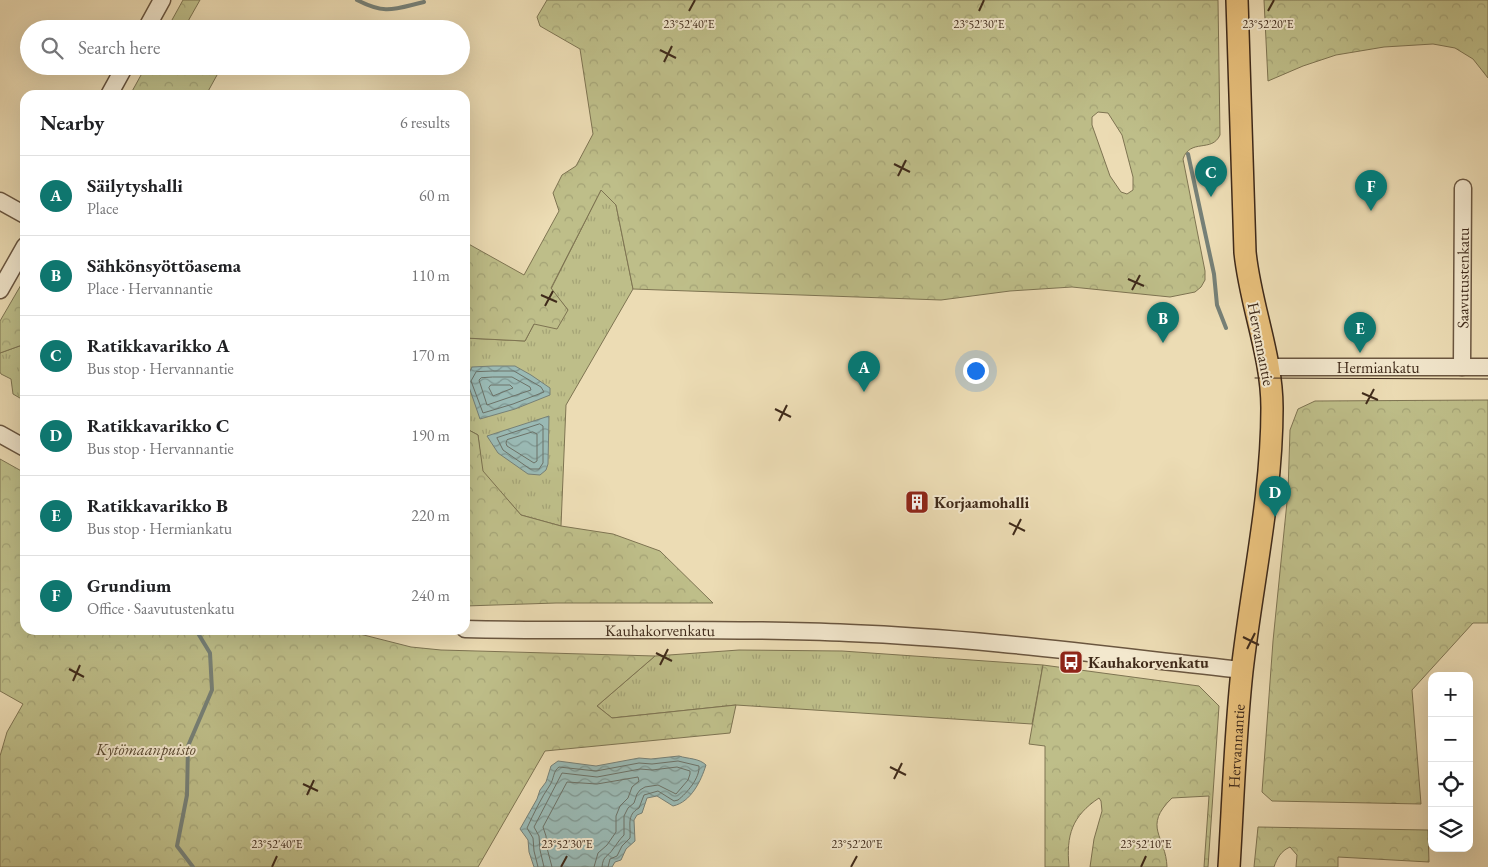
<!DOCTYPE html>
<meta charset="utf-8">
<style>
:root{--surface:#fff;--page:#f2f2f2;--text:#202124;--muted:#757577;--line:#e0e0e0;--accent:#0f766e}
body{margin:0;font-family:"EB Garamond",serif;background:var(--page);color:var(--text)}
.controls{position:absolute;right:15px;bottom:15px;display:grid;overflow:hidden;border-radius:10px;box-shadow:0 5px 20px #0002}
.controls button{width:45px;height:45px;display:grid;place-items:center;padding:0;border:0;border-bottom:1px solid var(--line);background:var(--surface);color:var(--text);font:25px sans-serif}
.you{position:absolute;left:975px;top:370px;width:18px;height:18px;margin:-12px;border:4px solid #fff;border-radius:50%;background:#1a73e8;box-shadow:0 0 0 8px #1a73e833}
.badge{display:grid;place-items:center;width:32px;height:32px;border-radius:50%;background:var(--accent);color:#fff;font-size:16px;font-weight:700}
.pin{position:absolute;translate:-50% -41px;filter:drop-shadow(0 1px 2px #0008)}
.pin::after{content:'';position:absolute;top:26px;width:18px;height:15px;background:inherit;clip-path:polygon(0 0,100% 0,50% 100%)}
.list{margin:0;padding:0;list-style:none}
h2{display:flex;justify-content:space-between;align-items:center;height:65px;margin:0;padding:0 20px;font-size:21px}
h2 small{font-size:16px;font-weight:400;color:var(--muted)}
.list li{display:grid;grid-template-columns:32px 1fr auto;gap:15px;align-items:center;box-sizing:border-box;height:80px;padding:0 20px;border-top:1px solid var(--line)}
.list b{display:block;font-size:19px;white-space:nowrap}
.list p{margin:0;font-size:16px;white-space:nowrap;color:var(--muted)}
.list em{font-size:16px;font-style:normal;color:var(--muted)}
.icon{flex:none;width:28px;height:28px;fill:none;stroke:currentColor;stroke-width:2;stroke-linecap:round;stroke-linejoin:round}
.map{position:relative;flex:none;width:1488px;height:867px;overflow:hidden}
.search{position:absolute;background:var(--surface);box-shadow:0 5px 20px #0002;left:20px;top:20px;width:450px;height:55px;display:flex;align-items:center;gap:12px;box-sizing:border-box;padding:0 18px;border-radius:28px;color:var(--muted);font-size:19px}
.panel{position:absolute;background:var(--surface);box-shadow:0 5px 20px #0002;left:20px;top:90px;width:450px;height:545px;border-radius:15px}
.map>svg:first-child{display:block}
</style>
<div class="map">
<svg width="1488" height="867" viewBox="0 0 1488 867">
<defs>
<pattern id="grass-tufts" width="24" height="20" patternUnits="userSpaceOnUse" patternTransform="scale(1.25)"><rect width="24" height="20" fill="#bebe89"/><path d="M3 7l-1-3M5 7V3M7 7l1-3M15 17l-1-3M17 17v-4M19 17l1-3" fill="none" stroke="#a4a376"/></pattern>
<pattern id="forest-crowns" width="20" height="18" patternUnits="userSpaceOnUse" patternTransform="scale(1.25)"><rect width="20" height="18" fill="#bebe89"/><path d="M2 6a3 3 0 1 1 6 0M12 15a3 3 0 1 1 6 0" fill="none" stroke="#a4a376"/></pattern>
<pattern id="water-waves" width="16" height="10" patternUnits="userSpaceOnUse" patternTransform="scale(1.25)"><rect width="16" height="10" fill="#9abab5"/><path d="M0 5q4-4 8 0t8 0" fill="none" stroke="#7f9792"/></pattern>
</defs>
<rect width="100%" height="100%" fill="#ecdcb4"/>
<filter id="stains"><feTurbulence type="fractalNoise" baseFrequency=".004" numOctaves="4"/><feColorMatrix values="0 0 0 0 .2 0 0 0 0 .09 0 0 0 0 .02 0 0 0 .5 -.17"/></filter>
<radialGradient id="worn" r=".72"><stop offset=".6" stop-color="#630" stop-opacity="0"/><stop offset="1" stop-color="#630" stop-opacity=".3"/></radialGradient>
<path fill="url(#grass-tufts)" stroke="#7e7452" d="M601 190 616 205 633 289 566 405 561 526 521 515 482 471 478 435 465 428V338L525 341 534 324 568 310 551 289Z
M25 344V401L13 394 11 379 1 374 0 372V353Z
M739 650 842 651 1043 665 1032 724 736 705 612 718 597 706 655 656Z"/>
<path fill="url(#forest-crowns)" stroke="#7e7452" fill-rule="evenodd" d="M183 0H200L187 23 196 29H167Z
M547 0H1218L1220 135C1212 153 1190 138 1183 159L1205 271V280L1201 287 1195 292 1170 297 1072 287 1010 291 941 300 633 289 616 205 601 190 551 288 568 310 557 329 534 324 525 341 465 338V242L524 275 559 211 553 193 562 175 576 166 593 134 580 49 540 26 537 17ZM1098 112 1108 113 1122 135 1133 177V190L1127 194 1121 192 1110 176 1092 125V117Z
M1264 0H1488V78L1473 59 1455 48 1433 44 1384 47 1336 55 1303 66 1268 81Z
M146 66H222L206 95H130Z
M25 278V344L0 353V321Z
M1488 400V623H1473L1412 690 1421 804 1272 801 1262 792 1273 641 1288 492 1290 430 1298 409 1315 401Z
M465 428 478 435 483 471 521 515 561 526 613 534 660 551 713 603H556L465 606Z
M0 459 25 473V630H344L411 647 441 650 655 656 597 706 612 718 736 705 730 733 545 751 478 867H0V756L7 732 23 704 0 691Z
M1043 665 1199 686 1219 706 1208 867H1204L1209 796 1172 798C1142 827 1166 836 1167 867H1090L1094 839 1102 811 1101 801 1099 798C1072 816 1066 835 1069 867H1045V746L1029 744Z
M1258 827 1428 830 1429 862 1338 857V867H1296L1297 855 1290 847C1281 851 1277 858 1274 867H1254Z"/>
<path fill="url(#water-waves)" stroke="#768077" d="M493 366H515L531 375 550 388V395L515 409 480 419 469 387H465V381L472 367Z
M549 416 548 464 546 470 540 475 528 474 498 453 487 436Z
M679 756C688 759 699 758 706 765 701 781 691 802 673 806L657 796 647 798 642 813 637 815 634 820 635 841 626 849 621 860 615 862 612 867H534L529 852 528 840 520 829 537 799 540 790 546 782 551 766 558 761 596 766 639 758 651 759Z"/>
<g fill="none" stroke-linecap="round" stroke-linejoin="round">
<path stroke="#6c7268" stroke-width="1" d="M493 371H514L541 387 544 392 513 404 483 413 471 381 476 372Z
M493 377H512L530 387 531 390 487 405 479 380 481 378Z
M491 385H510L513 388 493 396 489 388Z
M540 424 543 426V463L539 469H530L503 450 497 438Z
M533 432 537 434V461L534 463 507 446 506 443 507 440Z
M538 867 534 851 533 838 527 828C534 813 541 798 550 785 554 779 553 771 559 767L596 771 639 763 652 764 678 761 699 766C700 778 687 793 678 800L674 801 658 791 644 795 639 808C626 815 631 826 630 838L622 846 617 856 610 859 608 867
M544 867 540 850 539 836 534 827 562 773 597 777 640 769 652 770 677 767 690 771V774L688 780 676 794 658 785 645 787 640 790 637 794 634 803 628 808 624 816V835C619 840 617 844 613 849 608 857 603 855 602 867
M552 867 547 848 546 836 543 827 567 782 597 784 638 777 639 781 632 787 628 798 620 806 616 816V832L607 845 598 853 594 867"/>
<path stroke="#768077" stroke-width="4" d="M357 0C386 15 394 9 424 2
M1188 154 1214 274 1217 305 1226 328
M193 867 177 846 187 795 188 746 212 690 210 653 196 630"/>
<g stroke="#6a5640" stroke-width="19">
<g id="minor">
<path d="M146 29 162 0"/>
<path d="M109 95 125 66"/>
<path d="M0 201 25 215"/>
<path d="M0 290 25 246"/>
<path id="s1" d="M1268 367H1488"/>
<path id="s2" d="M1462 367 1463 188"/>
<path d="M0 434 25 448"/>
<path id="s3" d="M465 629C593 632 721 627 849 633 980 638 1111 656 1242 670"/>
</g>
</g>
<g stroke="#3f2a1a" stroke-width="24">
<g id="major">
<path id="s4" d="M1229 867C1233 802 1235 736 1242 671 1252 583 1272 496 1272 408 1272 355 1250 304 1245 252L1237 0"/>
</g>
</g>
<use href="#minor" stroke="#f3e8ce" stroke-width="16"/>
<use href="#major" stroke="#e6be7a" stroke-width="21"/>
<path stroke="#3f2a1a" stroke-width="1" d="M1255 378 1488 379"/>
</g>
<path fill="none" stroke="#3f2a1a" stroke-width="2" d="M689 11 695 0M979 11 984 0M1268 11 1274 0M660 50 676 58M664 62 672 46M894 164 910 172M898 176 906 160M1128 279 1144 286M1132 290 1140 275M541 295 557 302M545 306 553 291M1362 393 1378 400M1366 404 1374 389M775 409 791 417M779 421 787 405M1009 523 1025 531M1013 535 1021 519M1243 637 1259 645M1247 649 1255 633M656 653 672 661M660 665 668 649M69 669 84 677M73 681 80 665M890 767 906 775M894 779 902 763M303 784 318 791M307 795 314 780M272 867 277 856M561 867 567 856M851 867 857 856M1141 867 1146 856"/>
<defs>
<g id="building-square" transform="scale(1.25)"><rect x="-9" y="-9" width="18" height="18" rx="4" fill="#8f2418" stroke="#f3e8ce"/><path d="M-4-6H4V6H1V3H-1V6H-4ZM-2.5-4.3h1.7v1.8h-1.7ZM.8-4.3h1.7v1.8H.8ZM-2.5-1h1.7V.8h-1.7ZM.8-1h1.7V.8H.8Z" fill="#fff"/></g>
<g id="bus-square" transform="scale(1.25)"><rect x="-9" y="-9" width="18" height="18" rx="4" fill="#8f2418" stroke="#f3e8ce"/><path d="M-5-6H5V4H4V6H2V4H-2V6H-4V4H-5ZM-3.5-4V0h7V-4ZM-3.5 1.2v1.5H-2V1.2ZM2 1.2v1.5H3.5V1.2Z" fill="#fff"/></g>
</defs>
<g fill-rule="evenodd">
<use href="#building-square" x="917" y="502"/>
<use href="#bus-square" x="1071" y="662"/>
</g>
<g text-anchor="middle" dominant-baseline="central" stroke-width="4" stroke-linejoin="round" paint-order="stroke">
<g font-size="16" fill="#3f2a1a" stroke="#f3e8ce">
<text stroke="none"><textPath href="#s2" startOffset="89">Saavutustenkatu</textPath></text>
<text transform="translate(1261 344) rotate(79)">Hervannantie</text>
<text stroke="none"><textPath href="#s1" startOffset="110">Hermiankatu</textPath></text>
<text stroke="none"><textPath href="#s3" startOffset="195">Kauhakorvenkatu</textPath></text>
<text stroke="none"><textPath href="#s4" startOffset="121">Hervannantie</textPath></text>
</g>
<g font-size="16" font-weight="bold" fill="#3f2a1a" stroke="#f3e8ce" text-anchor="start">
<text x="934" y="502">Korjaamohalli</text>
<text x="1088" y="662">Kauhakorvenkatu</text>
</g>
<g font-size="16" font-style="italic" fill="#584830" stroke="#f3e8ce">
<text x="146" y="749">Kytömaanpuisto</text>
</g>
</g>
<g font-size="12" text-anchor="middle" fill="#3f2a1a" stroke="#f3e8ce" stroke-width="4" stroke-linejoin="round" paint-order="stroke">
<text x="689" y="28">23°52'40"E</text>
<text x="979" y="28">23°52'30"E</text>
<text x="1268" y="28">23°52'20"E</text>
<text x="277" y="848">23°52'40"E</text>
<text x="567" y="848">23°52'30"E</text>
<text x="857" y="848">23°52'20"E</text>
<text x="1146" y="848">23°52'10"E</text>
</g>
<rect width="100%" height="100%" filter="url(#stains)"/>
<rect width="100%" height="100%" fill="url(#worn)"/>
</svg>
<div class="controls">
<button>+</button>
<button>−</button>
<button><svg class="icon" aria-label="locate" viewBox="0 0 24 24"><circle cx="12" cy="12" r="6"/><path d="M12 2v4M12 18v4M2 12h4M18 12h4"/></svg></button>
<button><svg class="icon" aria-label="layers" viewBox="0 0 24 24"><path d="M12 4l9 5-9 5-9-5zM3 14l9 5 9-5"/></svg></button>
</div>
<div class="you"></div>
<div class="pin badge" style="left:864px;top:392px">A</div>
<div class="pin badge" style="left:1163px;top:343px">B</div>
<div class="pin badge" style="left:1211px;top:197px">C</div>
<div class="pin badge" style="left:1275px;top:517px">D</div>
<div class="pin badge" style="left:1360px;top:353px">E</div>
<div class="pin badge" style="left:1371px;top:211px">F</div>
<div class="search"><svg class="icon" aria-label="search" viewBox="0 0 24 24"><circle cx="10" cy="10" r="6"/><path d="M15 15l6 6"/></svg>Search here</div>
<section class="panel">
<h2>Nearby<small>6 results</small></h2>
<ul class="list">
<li><span class="badge">A</span><div><b>Säilytyshalli</b><p>Place</p></div><em>60 m</em></li>
<li><span class="badge">B</span><div><b>Sähkönsyöttöasema</b><p>Place · Hervannantie</p></div><em>110 m</em></li>
<li><span class="badge">C</span><div><b>Ratikkavarikko A</b><p>Bus stop · Hervannantie</p></div><em>170 m</em></li>
<li><span class="badge">D</span><div><b>Ratikkavarikko C</b><p>Bus stop · Hervannantie</p></div><em>190 m</em></li>
<li><span class="badge">E</span><div><b>Ratikkavarikko B</b><p>Bus stop · Hermiankatu</p></div><em>220 m</em></li>
<li><span class="badge">F</span><div><b>Grundium</b><p>Office · Saavutustenkatu</p></div><em>240 m</em></li>
</ul>
</section>
</div>
